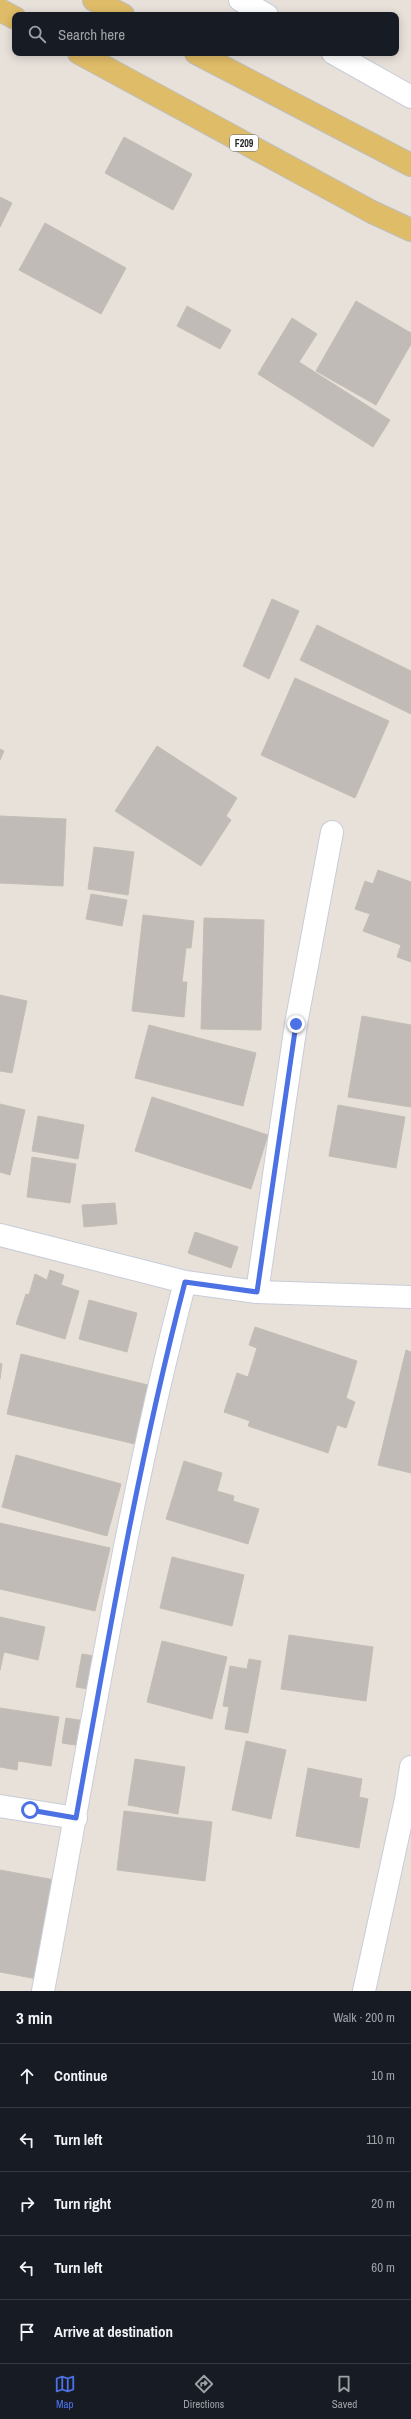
<!DOCTYPE html>
<meta charset="utf-8">
<style>
:root{--surface:#171b24;--page:#242831;--text:#f1f3f6;--muted:#9ea1a6;--line:#363941;--accent:#4b71e4}
body{margin:0;font-family:"Archivo Narrow",sans-serif;background:var(--page);color:var(--text)}
.stop{position:absolute;width:12px;height:12px;margin:-9px;border:3px solid #4b71e4;border-radius:50%;background:#fff}
.stop.end{background:#4b71e4;border-color:#fff;box-shadow:0 1px 4px #0008}
.list{margin:0;padding:0;list-style:none}
h2{display:flex;justify-content:space-between;align-items:center;height:52px;margin:0;padding:0 16px;font-size:17px}
h2 small{font-size:13px;font-weight:400;color:var(--muted)}
.list li{display:grid;grid-template-columns:26px 1fr auto;gap:12px;align-items:center;box-sizing:border-box;height:64px;padding:0 16px;border-top:1px solid var(--line)}
.list b{display:block;font-size:15px;white-space:nowrap}
.list em{font-size:13px;font-style:normal;color:var(--muted)}
.icon{flex:none;width:22px;height:22px;fill:none;stroke:currentColor;stroke-width:2;stroke-linecap:round;stroke-linejoin:round}
.map{position:relative;flex:none;width:411px;height:1991px;overflow:hidden}
.search{position:absolute;background:var(--surface);box-shadow:0 2px 10px #0003;left:12px;right:12px;top:12px;height:44px;display:flex;align-items:center;gap:10px;box-sizing:border-box;padding:0 14px;border-radius:8px;color:var(--muted);font-size:15px}
.sheet{height:372px;background:var(--surface)}
nav{display:flex;justify-content:space-around;align-items:center;box-sizing:border-box;height:56px;border-top:1px solid var(--line);background:var(--surface);font-size:11px;color:var(--muted)}
nav a{display:grid;justify-items:center;gap:2px}
nav .on{color:var(--accent)}
.map>svg:first-child{display:block}
</style>
<div class="map">
<svg width="411" height="1991" viewBox="0 0 411 1991">
<rect width="100%" height="100%" fill="#e8e1da"/>
<path fill="#c0bbb7" stroke="#c3bdb4" d="M124 137 192 174 173 210 105 173Z
M0 197 12 203 0 227Z
M45 223 126 268 101 314 19 270Z
M356 301 411 333V344L376 405 316 371Z
M187 306 231 330 220 349 177 326Z
M292 318 317 334 299 362 390 420 373 447 258 374Z
M272 599 299 611 269 679 243 666Z
M317 625 411 671V714L300 660Z
M295 678 389 721 355 798 261 755Z
M157 746 237 798 226 816 231 820 201 866 115 811Z
M0 749 4 751 0 760Z
M0 816 66 819 63 886 0 883Z
M94 847 134 852 128 895 88 889Z
M378 870 411 882V962L397 957 401 945 363 931 370 914 355 909 365 881 373 884Z
M91 894 127 900 122 926 86 919Z
M143 915 194 921 191 948H186L182 982H187L184 1017 132 1011Z
M204 918 264 920 261 1030 201 1029Z
M0 995 27 1001 12 1073 0 1071Z
M362 1016 411 1025V1107L348 1097Z
M149 1025 256 1053 243 1106 135 1078Z
M152 1097 268 1135 251 1189 135 1151Z
M0 1104 25 1110 10 1175 0 1172Z
M338 1105 405 1117 396 1168 329 1156Z
M38 1116 84 1125 78 1159 32 1151Z
M32 1157 76 1164 70 1203 27 1197Z
M115 1203 117 1224 84 1227 82 1205Z
M195 1232 238 1247 231 1268 188 1253Z
M50 1270 64 1275 61 1285 79 1291 65 1339 16 1324 26 1294 29 1295 35 1274 47 1280Z
M89 1300 137 1313 127 1352 79 1339Z
M255 1327 357 1361 346 1398 355 1402 346 1428 337 1425 328 1453 248 1426 250 1421 224 1412 237 1373 248 1377 257 1348 249 1345Z
M406 1350 411 1352V1473L378 1465Z
M21 1354 148 1385 135 1444 7 1414Z
M0 1363 2 1364 0 1379Z
M16 1455 121 1484 107 1536 2 1507Z
M184 1461 222 1473 217 1491 234 1496 233 1501 259 1509 248 1544 166 1519Z
M0 1523 110 1548 95 1611 0 1589Z
M172 1557 244 1575 232 1626 160 1608Z
M0 1617 45 1627 38 1660 4 1652 0 1670Z
M289 1635 373 1647 366 1701 281 1689Z
M162 1641 227 1657 212 1719 147 1702Z
M82 1654 100 1657 95 1690 76 1687Z
M249 1659 261 1661 248 1733 225 1729 229 1707 223 1706 230 1666 247 1669Z
M0 1708 59 1717 51 1766 18 1761 17 1770 0 1767Z
M66 1718 86 1721 82 1746 62 1743Z
M246 1741 286 1750 271 1819 232 1810Z
M135 1759 185 1767 178 1814 128 1805Z
M308 1768 362 1779 359 1797 368 1799 359 1848 296 1836Z
M124 1811 212 1822 205 1881 117 1870Z
M0 1870 55 1880 37 1979 0 1972Z"/>
<g fill="none" stroke-linecap="round" stroke-linejoin="round">
<g stroke="#c9ccd8" stroke-width="24">
<path id="minor" d="M240 0 267 15
M333 53 411 97
M0 1235 185 1282 257 1292 411 1297
M257 1292 296 1024 332 832
M0 1806 76 1818
M43 1991C88 1754 124 1515 185 1282
M364 1991 406 1799 411 1767"/>
</g>
<g stroke="#bebebe" stroke-width="24">
<path id="major" d="M94 0 123 15
M0 10 15 18
M79 53 372 212 411 230
M196 53 411 165"/>
</g>
<use href="#minor" stroke="#fff" stroke-width="22"/>
<use href="#major" stroke="#dfbc68" stroke-width="22"/>
</g>
<g fill="none" stroke-linecap="round" stroke-linejoin="round">
<path stroke="#4b71e4" stroke-width="5" d="M30 1810 76 1818C108 1638 139 1459 185 1282L257 1292 296 1024"/>
</g>
<g text-anchor="middle" dominant-baseline="central" stroke-width="3.5" stroke-linejoin="round" paint-order="stroke">
<rect fill="#fff" stroke="#686868" stroke-width="1" x="230" y="135" width="28" height="16" rx="3"/>
<g font-size="10" font-weight="bold" fill="#272727">
<text x="244" y="143">F209</text>
</g>
</g>
</svg>
<div class="stop" style="left:30px;top:1810px"></div>
<div class="stop end" style="left:296px;top:1024px"></div>
<div class="search"><svg class="icon" aria-label="search" viewBox="0 0 24 24"><circle cx="10" cy="10" r="6"/><path d="M15 15l6 6"/></svg>Search here</div>
</div>
<section class="sheet">
<h2>3 min<small>Walk · 200 m</small></h2>
<ul class="list">
<li><svg class="icon" aria-label="ahead" viewBox="0 0 24 24"><path d="M12 20V5M6 11l6-6 6 6"/></svg><div><b>Continue</b></div><em>10 m</em></li>
<li><svg class="icon" aria-label="left" viewBox="0 0 24 24"><path d="M17 20v-9H6M10 6l-5 5 5 5"/></svg><div><b>Turn left</b></div><em>110 m</em></li>
<li><svg class="icon" aria-label="right" viewBox="0 0 24 24"><path d="M7 20v-9h11M14 6l5 5-5 5"/></svg><div><b>Turn right</b></div><em>20 m</em></li>
<li><svg class="icon" aria-label="left" viewBox="0 0 24 24"><path d="M17 20v-9H6M10 6l-5 5 5 5"/></svg><div><b>Turn left</b></div><em>60 m</em></li>
<li><svg class="icon" aria-label="arrive" viewBox="0 0 24 24"><path d="M6 21V4h12l-3 4 3 4H6"/></svg><div><b>Arrive at destination</b></div></li>
</ul>
</section>
<nav>
<a class="on"><svg class="icon" aria-label="map" viewBox="0 0 24 24"><path d="M3 6l6-2 6 2 6-2v14l-6 2-6-2-6 2zM9 4v14M15 6v14"/></svg>Map</a>
<a><svg class="icon" aria-label="directions" viewBox="0 0 24 24"><path d="M12 3l9 9-9 9-9-9zM9 14v-3h6M13 9l2 2-2 2"/></svg>Directions</a>
<a><svg class="icon" aria-label="saved" viewBox="0 0 24 24"><path d="M7 4h10v16l-5-4-5 4z"/></svg>Saved</a>
</nav>
